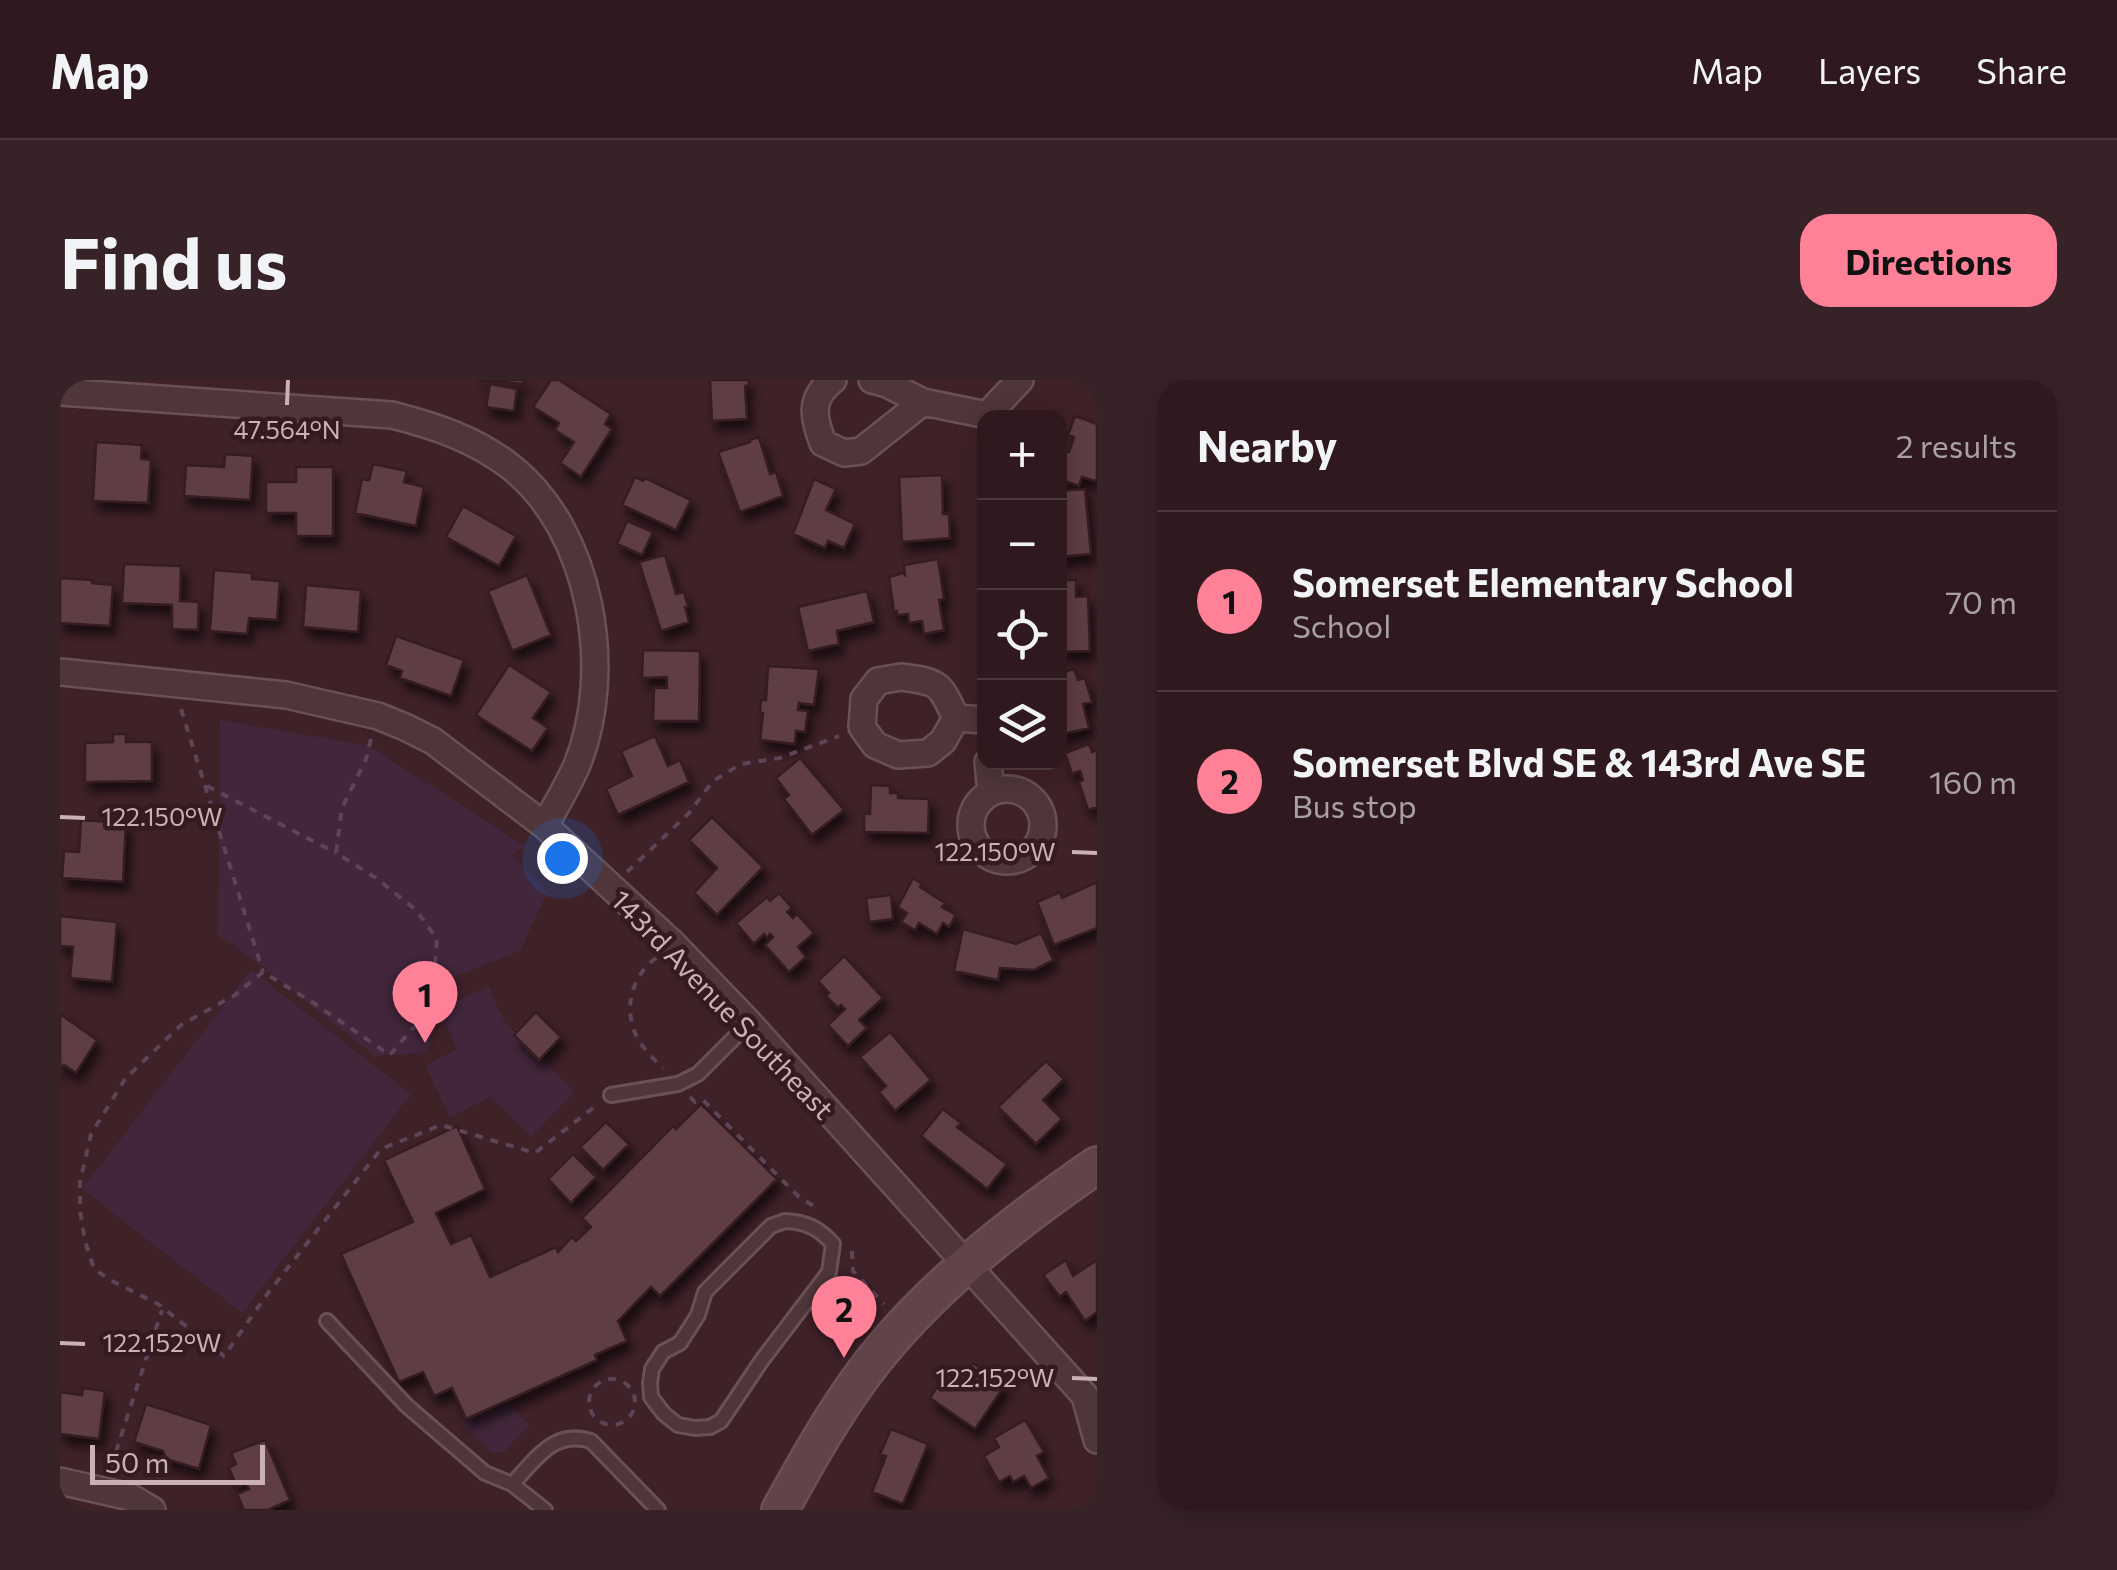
<!DOCTYPE html>
<meta charset="utf-8">
<style>
:root{--surface:#2f191e;--page:#372227;--text:#f1f3f6;--muted:#a7a0a4;--line:#4a383c;--accent:#ff8197}
body{margin:0;font-family:Commissioner,sans-serif;background:var(--page);color:var(--text)}
.controls{position:absolute;right:30px;top:30px;display:grid;overflow:hidden;border-radius:20px;box-shadow:0 5px 25px #0003}
.controls button{width:90px;height:90px;display:grid;place-items:center;padding:0;border:0;border-bottom:2px solid var(--line);background:var(--surface);color:var(--text);font:50px sans-serif}
.scale{position:absolute;left:30px;bottom:25px;width:175px;box-sizing:border-box;padding-left:10px;border:5px solid #cab1b6;border-top:0;font-size:28px;line-height:35px;white-space:nowrap;color:#cab1b6;-webkit-text-stroke:8px #341b20;paint-order:stroke}
.you{position:absolute;left:502px;top:478px;width:35px;height:35px;margin:-25px;border:8px solid #fff;border-radius:50%;background:#1a73e8;box-shadow:0 0 0 15px #1a73e833}
.badge{display:grid;place-items:center;width:65px;height:65px;border-radius:50%;background:var(--accent);color:#111;font-size:32px;font-weight:700}
.pin{position:absolute;translate:-50% -82px;filter:drop-shadow(0 2px 5px #0008)}
.pin::after{content:'';position:absolute;top:52px;width:35px;height:30px;background:inherit;clip-path:polygon(0 0,100% 0,50% 100%)}
.list{margin:0;padding:0;list-style:none}
h2{display:flex;justify-content:space-between;align-items:center;height:130px;margin:0;padding:0 40px;font-size:42px}
h2 small{font-size:32px;font-weight:400;color:var(--muted)}
.list li{display:grid;grid-template-columns:65px 1fr auto;gap:30px;align-items:center;box-sizing:border-box;height:180px;padding:0 40px;border-top:2px solid var(--line)}
.list b{display:block;font-size:38px;white-space:nowrap}
.list p{margin:0;font-size:32px;white-space:nowrap;color:var(--muted)}
.list em{font-size:32px;font-style:normal;color:var(--muted)}
.icon{flex:none;width:55px;height:55px;fill:none;stroke:currentColor;stroke-width:2;stroke-linecap:round;stroke-linejoin:round}
.map{position:relative;flex:none;width:1037px;height:1130px;overflow:hidden;border-radius:30px}
header{display:flex;align-items:center;gap:60px;box-sizing:border-box;height:140px;padding:0 50px;background:var(--surface);border-bottom:2px solid var(--line)}
header strong{font-size:48px}
nav{display:flex;gap:55px;margin-inline-start:auto;font-size:35px}
.intro{display:flex;align-items:center;justify-content:space-between;box-sizing:border-box;height:240px;padding:0 60px}
h1{margin:0;font-size:70px}
.button{padding:25px 45px;border-radius:30px;background:var(--accent);color:#111;font-size:35px;font-weight:700}
main{display:flex;gap:60px;padding:0 60px}
aside{flex:1;background:var(--surface);border-radius:30px;box-shadow:0 5px 25px #0003}
.map>svg:first-child{display:block}
</style>
<header>
<strong>Map</strong>
<nav><a>Map</a><a>Layers</a><a>Share</a></nav>
</header>
<div class="intro"><h1>Find us</h1><a class="button">Directions</a></div>
<main>
<div class="map">
<svg width="1037" height="1130" viewBox="0 0 1037 1130">
<defs>
<filter id="shadow"><feDropShadow dx="5" dy="9" stdDeviation="5" flood-color="#0009"/></filter>
</defs>
<rect width="100%" height="100%" fill="#3f2128"/>
<path fill="#42263b" d="M160 340 309 366 465 466 452 475 487 513 460 571 388 599 380 627 429 607 445 643 515 712 471 757 431 717 390 737 365 685 397 669 380 631 367 672 315 676 173 564 158 557Z
M191 590 351 714 182 933 22 809Z
M448 1023 469 1045 444 1072 432 1073 401 1043Z"/>
<path fill="#5f3d44" stroke="#361d22" stroke-width="2.5" filter="url(#shadow)" d="M416 0H464L463 4Z
M491 0H499L551 34 545 44 552 49 521 97 500 83 514 62 495 50 499 43 473 27Z
M650 0H689V5L685 6 687 39 652 41Z
M430 4 457 9 454 31 426 27Z
M1015 36 1037 44V99L1035 101 1022 97 1019 106 999 99V78L1002 69 1009 72 1014 57 1008 55Z
M699 57 710 94 716 92 723 116 680 132 658 72 690 62 689 60Z
M36 62 82 65 81 79 91 80 88 123 33 121Z
M165 74 193 76 190 120 124 116 126 85 164 87Z
M313 84 347 91 344 102 364 107 356 146 295 133 302 99 309 100Z
M236 87H273V156H236V133H206V102H236Z
M882 95 883 134H889L890 158 842 162 839 97Z
M575 97 583 101 585 98 631 120 616 150 562 125Z
M754 99 776 109 766 130 795 144 784 168 768 161 765 168 733 154Z
M1025 109 1031 174 999 177V111Z
M403 126 456 156 439 186 386 157Z
M567 141 593 152 582 175 557 164Z
M605 175 616 214 624 212 628 226 625 227 629 242 601 251 579 182Z
M878 179 884 219 879 220 884 250 864 254 862 241 849 243 848 234 837 235V231L834 232 829 197 843 193 845 195 844 185Z
M64 184 121 186 120 221 139 222 138 250 112 249V225L62 223Z
M154 190 192 193V199L220 201 217 240 189 238 187 254 150 251Z
M467 195 491 255 452 271 428 211Z
M0 198 32 200V203L53 205 50 246 0 243Z
M999 200H1016V217L1028 216 1030 271 999 272Z
M246 205 301 210 298 252 243 247Z
M807 211 814 242 777 251 779 264 748 271 738 227Z
M336 256 404 280 391 316 340 298 342 291 326 285Z
M583 270 640 271 639 341H593L594 308H607V297L582 298Z
M449 285 491 312 473 338 488 348 472 371 416 335Z
M708 286 759 289 754 325 739 323 738 330 748 331 745 352 736 351 735 364 700 360 703 333H700L701 320H706Z
M1002 289 1003 292 1014 289 1018 300 1025 298 1032 322 1023 324 1029 348 999 355V290Z
M53 354H66V362H92V401L25 402V363L53 362Z
M595 356 608 386 620 380 629 402 558 435 546 409 572 396 561 371Z
M1029 364 1032 372 1037 370V427L1028 430 1019 402 1023 400 1020 391 1012 394 1005 373Z
M740 378 784 430 752 455 724 419 729 415 716 398Z
M811 405 830 406V413H838V418L869 419 868 453 804 452V434H810Z
M652 437 703 487 657 535 634 513 657 488 629 460Z
M21 440 66 443 63 502 2 498 4 471 19 472Z
M853 498 862 504 860 507 885 523 882 527 896 535 889 547 883 543 877 554 859 543 855 550 841 542 847 533 838 527Z
M1037 502V548L994 565 977 522 1000 512 1002 518Z
M719 513 732 528 727 532 733 538 737 534 754 553 738 567 746 577 729 592 705 565 713 557 710 554 707 558 704 554 694 564 676 543 707 517 710 521Z
M831 515 833 539 809 542 806 518Z
M0 536 57 542 52 602 10 598 13 567 0 566Z
M903 549 956 564 981 553 993 580 974 590 940 588 938 600 894 591Z
M784 576 823 618 799 640 807 648 788 666 768 645 785 629 781 625 778 628 766 616 769 613 758 601Z
M476 632 501 657 479 680 454 655Z
M0 634 37 660 16 693 4 685 0 690Z
M830 652 871 700 835 731 819 712 826 706 800 677Z
M986 681 1004 699 983 720 1002 739 976 764 938 727Z
M641 724 717 799 600 916 591 907 558 941 567 961 535 975 537 980 406 1039 392 1008 374 1016 363 992 339 1002 281 874 353 842 324 780 397 746 425 809 376 833 391 864 411 855 430 897 496 867 498 872 512 857 516 861 531 847 522 838 613 746 616 749Z
M883 729 901 743 897 747 947 784 927 809 861 756Z
M546 742 569 764 543 790 520 767Z
M513 774 536 797 511 823 488 799Z
M1006 880 1013 896 1037 880V932L1025 941 1006 912 1000 917 983 895Z
M913 983 945 1005 915 1049 870 1018 890 986 905 995Z
M23 1008 45 1011 39 1059 0 1054V1012L22 1015Z
M86 1024 151 1045 139 1089 106 1079 103 1071 74 1062Z
M963 1041H966L984 1072 977 1076 989 1098 971 1108 964 1096 953 1102 950 1096 939 1102 924 1076 939 1067 934 1058Z
M831 1049 868 1064 843 1124 812 1112 826 1076 820 1074Z
M205 1060 230 1120 208 1130H184L177 1114 189 1109 186 1103 177 1107 169 1088 176 1084 171 1073Z"/>
<g fill="none" stroke-linecap="round" stroke-linejoin="round">
<g stroke="#6a5156" stroke-width="18">
<path id="lane" d="M551 715 618 704 638 694 689 643
M725 841C746 842 759 848 773 864L769 892 702 980 661 1041 650 1047 635 1048 618 1045 604 1034 591 1017 590 1003 592 989 603 972 620 963 638 935 645 912 711 846Z
M267 941 347 1026 425 1093 452 1104 485 1130
M452 1104C476 1080 493 1049 531 1061L598 1130"/>
</g>
<g stroke="#6a5156" stroke-width="30">
<path id="street" d="M773 0C749 18 753 37 763 63L784 73 801 71 863 22
M812 0 827 4 863 22 927 35 960 0
M0 12 332 35C375 46 415 59 451 87 532 151 555 291 517 385 508 406 495 426 485 446
M0 292 226 315 318 336 345 347 373 361 485 446 612 563 689 643 1025 1016 1037 1060
M841 297C881 302 879 303 896 338L883 361 868 373 838 375 815 365 802 347 804 319 818 301Z
M896 338 924 340
M928 382 931 412
M911 445a36 36 0 1 1 72 0a36 36 0 1 1-72 0Z
M0 1101 70 1117 92 1130"/>
</g>
<g stroke="#6a5156" stroke-width="40">
<path id="secondary" d="M720 1130C746 1083 772 1036 804 993 864 912 954 842 1037 785"/>
</g>
<path stroke="#5f4356" stroke-width="4" stroke-dasharray="8 8" stroke-linecap="butt" d="M121 329 203 592
M311 359 306 379 282 428 276 473 316 498 356 530 377 559 373 607 377 632 352 649 330 675 255 624 203 592 175 615 121 645 65 699 31 754 20 802V830L25 861 34 889 52 901 98 924 164 976 208 913 321 769 381 745 475 773 537 725
M147 406 276 473
M567 492 629 433 653 401 681 384 720 378 779 356
M596 578C571 596 563 630 577 657 583 669 594 679 603 688
M630 717 635 722 643 720 738 816 755 827
M792 871 793 891 824 924
M529 1022a23 23 0 1 1 46 0a23 23 0 1 1-46 0Z
M51 1087 102 930"/>
<use href="#lane" stroke="#4f363b" stroke-width="12"/>
<use href="#street" stroke="#4f363b" stroke-width="25"/>
<use href="#secondary" stroke="#624348" stroke-width="35"/>
</g>
<path fill="none" stroke="#cab1b6" stroke-width="4" d="M227 25 228 0M0 437 25 438M1012 472 1037 473M0 963 25 964M1012 998 1037 999"/>
<g text-anchor="middle" dominant-baseline="central" stroke-width="9" stroke-linejoin="round" paint-order="stroke">
<g font-size="28" fill="#cab1b6" stroke="#341b20">
<text transform="translate(663 624) rotate(46)">143rd Avenue Southeast</text>
</g>
</g>
<g font-size="25" text-anchor="middle" fill="#cab1b6" stroke="#341b20" stroke-width="9" stroke-linejoin="round" paint-order="stroke">
<text x="227" y="59">47.564°N</text>
<text x="102" y="446">122.150°W</text>
<text x="935" y="481">122.150°W</text>
<text x="102" y="972">122.152°W</text>
<text x="935" y="1007">122.152°W</text>
</g>
</svg>
<div class="controls">
<button>+</button>
<button>−</button>
<button><svg class="icon" aria-label="locate" viewBox="0 0 24 24"><circle cx="12" cy="12" r="6"/><path d="M12 2v4M12 18v4M2 12h4M18 12h4"/></svg></button>
<button><svg class="icon" aria-label="layers" viewBox="0 0 24 24"><path d="M12 4l9 5-9 5-9-5zM3 14l9 5 9-5"/></svg></button>
</div>
<div class="scale">50 m</div>
<div class="you"></div>
<div class="pin badge" style="left:365px;top:663px">1</div>
<div class="pin badge" style="left:784px;top:978px">2</div>
</div>
<aside>
<h2>Nearby<small>2 results</small></h2>
<ul class="list">
<li><span class="badge">1</span><div><b>Somerset Elementary School</b><p>School</p></div><em>70 m</em></li>
<li><span class="badge">2</span><div><b>Somerset Blvd SE &amp; 143rd Ave SE</b><p>Bus stop</p></div><em>160 m</em></li>
</ul>
</aside>
</main>
